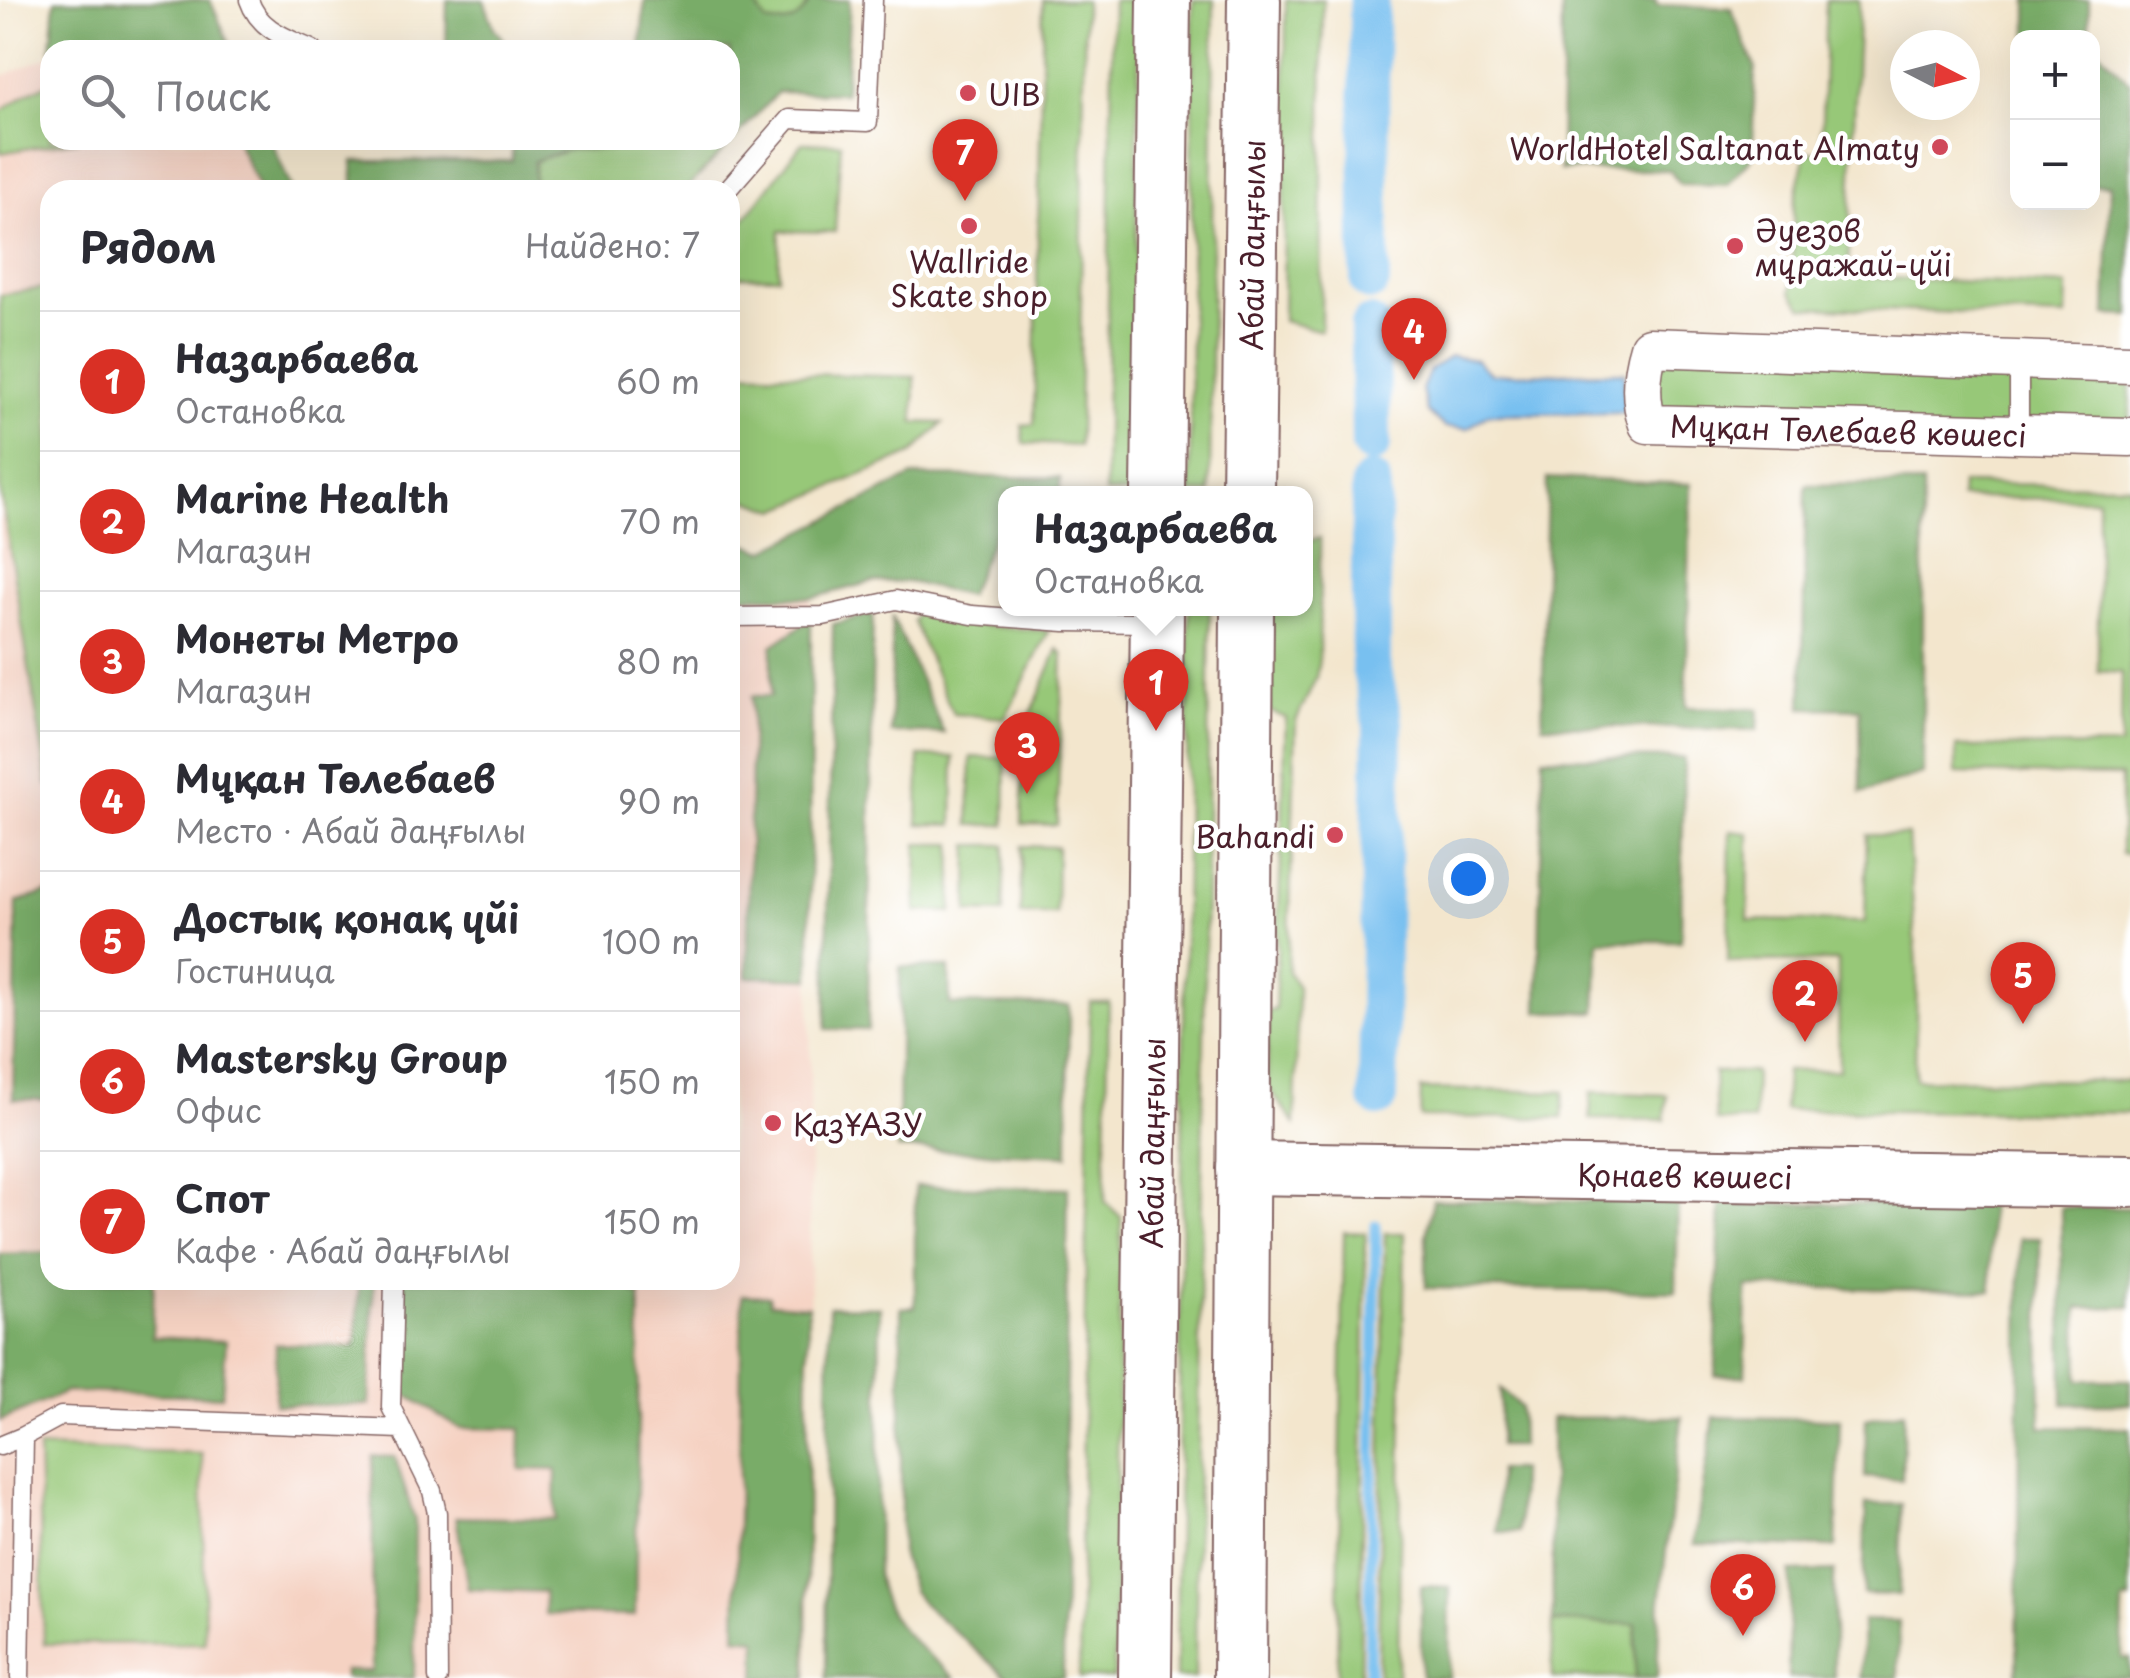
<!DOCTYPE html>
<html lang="ru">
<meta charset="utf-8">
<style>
:root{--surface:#fff;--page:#f7f7f7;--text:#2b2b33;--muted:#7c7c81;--line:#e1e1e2;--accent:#d93025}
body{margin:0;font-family:"Playpen Sans",sans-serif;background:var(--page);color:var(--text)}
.controls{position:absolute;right:30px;top:30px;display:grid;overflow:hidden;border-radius:20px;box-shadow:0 10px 40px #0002}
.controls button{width:90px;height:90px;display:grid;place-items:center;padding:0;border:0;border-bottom:2px solid var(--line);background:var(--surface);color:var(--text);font:50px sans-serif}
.compass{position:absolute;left:1890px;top:30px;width:90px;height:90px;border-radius:50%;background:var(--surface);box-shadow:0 10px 40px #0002;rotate:96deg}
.you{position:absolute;left:1468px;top:878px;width:35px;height:35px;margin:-25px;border:8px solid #fff;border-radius:50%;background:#1a73e8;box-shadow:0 0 0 15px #1a73e833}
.badge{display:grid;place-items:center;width:65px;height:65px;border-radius:50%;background:var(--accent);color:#fff;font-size:32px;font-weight:700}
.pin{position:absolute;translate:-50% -82px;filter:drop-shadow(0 2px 5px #0008)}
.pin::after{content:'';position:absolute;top:52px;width:35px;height:30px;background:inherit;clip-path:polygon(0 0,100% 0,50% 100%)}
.popup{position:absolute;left:998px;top:486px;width:315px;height:130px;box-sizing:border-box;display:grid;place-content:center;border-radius:20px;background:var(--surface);filter:drop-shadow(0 2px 8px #0005);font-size:32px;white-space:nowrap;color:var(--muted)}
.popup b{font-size:38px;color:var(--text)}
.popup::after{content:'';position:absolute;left:50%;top:100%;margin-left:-20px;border:20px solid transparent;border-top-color:var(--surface)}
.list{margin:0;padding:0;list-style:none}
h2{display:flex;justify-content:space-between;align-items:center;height:130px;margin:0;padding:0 40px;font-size:42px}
h2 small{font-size:32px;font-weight:400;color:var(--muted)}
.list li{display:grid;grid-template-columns:65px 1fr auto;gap:30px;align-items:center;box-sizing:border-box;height:140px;padding:0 40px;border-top:2px solid var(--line)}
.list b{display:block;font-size:38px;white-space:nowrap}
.list p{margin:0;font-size:32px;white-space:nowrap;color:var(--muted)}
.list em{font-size:32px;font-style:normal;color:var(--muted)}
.icon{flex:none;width:55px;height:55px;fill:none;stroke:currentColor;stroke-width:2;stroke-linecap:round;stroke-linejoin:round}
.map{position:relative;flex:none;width:2130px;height:1678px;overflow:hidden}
.search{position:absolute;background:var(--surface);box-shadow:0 10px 40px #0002;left:40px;top:40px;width:700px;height:110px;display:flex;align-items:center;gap:25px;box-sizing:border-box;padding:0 35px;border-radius:30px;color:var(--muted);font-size:38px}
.panel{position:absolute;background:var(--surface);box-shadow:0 10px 40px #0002;left:40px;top:180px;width:700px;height:1110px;border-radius:30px}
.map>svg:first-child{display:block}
</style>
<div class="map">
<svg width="2130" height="1678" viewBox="0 0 2130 1678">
<rect width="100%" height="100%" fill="#fff"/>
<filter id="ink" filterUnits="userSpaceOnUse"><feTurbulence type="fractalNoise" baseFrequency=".01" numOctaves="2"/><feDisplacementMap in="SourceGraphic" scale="20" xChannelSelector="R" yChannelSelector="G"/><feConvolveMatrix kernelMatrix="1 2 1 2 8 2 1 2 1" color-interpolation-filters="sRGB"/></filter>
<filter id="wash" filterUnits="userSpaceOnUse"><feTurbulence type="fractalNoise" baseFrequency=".0048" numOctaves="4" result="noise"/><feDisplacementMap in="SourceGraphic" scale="40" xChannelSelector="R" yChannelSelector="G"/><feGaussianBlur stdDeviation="2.25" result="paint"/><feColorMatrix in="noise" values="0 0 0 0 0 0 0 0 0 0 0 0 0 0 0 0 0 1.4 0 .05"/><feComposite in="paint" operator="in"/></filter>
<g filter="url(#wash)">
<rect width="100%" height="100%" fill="#f3e6cd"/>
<path fill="#f5d2c2" d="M50 56V140H271L292 190H50V1280H730V596L811 598 809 1678H0V77Z"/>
<path fill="#97c878" stroke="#707452" stroke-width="2.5" d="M753 0H810C801 22 788 26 766 22Z
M1043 0H1085L1079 446 1024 443 1022 425 1034 424Z
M1113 0H1140L1132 493H1105Z
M1193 0H1214L1210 493H1190Z
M1286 0H1323L1321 331 1283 321Z
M1826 0H1859L1848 276 2067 286 2066 317 1803 307 1791 292 1794 204 1806 153 1821 152Z
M50 83V140H78L0 153V112L29 92Z
M802 143H841L835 232 780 231 778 277 730 276V229H737Z
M571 149 724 150 685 190H534V161Z
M50 287V785H48L0 490V295Z
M1649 347 2130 364V437L1648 424Z
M730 372 915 377 914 422 943 423 912 454 777 510 730 494Z
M1962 484 2130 485V854H2121V776L1956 773V747L2121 746 2122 673 2098 671V499L1961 498Z
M1320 538 1319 660 1316 678 1296 721 1288 972 1298 987 1295 1124 1267 1086 1268 1011 1275 1010 1286 718 1269 711 1272 609 1306 608V542Z
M1210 609 1195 1678H1176L1189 609Z
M919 610 946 623 1049 631 1005 718 953 714 913 621Z
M1058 649 1063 654 1057 825 1022 824 1023 733Z
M919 756 954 757 953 825 918 824Z
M971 757 1006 758 1005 825H969Z
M1730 831 1749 833 1748 920 1865 922 1867 835H1908L1917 966 1915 1079 2130 1081V1113L1784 1110 1786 1071 1839 1070 1838 961 1728 962Z
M918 844H953L952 912 916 911Z
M969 845H1005L1003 913 968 912Z
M1022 846 1057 847 1056 914H1020Z
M1090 1002H1109L1105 1202 1121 1217 1114 1678H1079Z
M1714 1072H1755L1754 1121H1716Z
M1421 1089 1564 1092 1562 1118 1420 1117Z
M1591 1092 1667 1095 1665 1120 1590 1119Z
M1344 1232 1366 1233 1360 1678H1337Z
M1385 1233H1405L1398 1678H1378Z
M38 1448 202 1454 205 1643 44 1644Z
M1553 1622 1636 1624 1635 1678H1552Z"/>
<path fill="#79ac68" stroke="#62664a" stroke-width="2.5" d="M55 0H210L232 50H51Z
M447 0H484L494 28 510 49 547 50H446Z
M645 0H753L766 22C788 26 801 21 810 0H850L845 93 778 92 724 150 571 149 534 161V190H353V161H512V140H730V50H640Z
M1562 0H1656L1657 5 1731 8 1755 67 1752 158 1727 185 1680 184 1670 170H1560Z
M2028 0H2089V37H2028Z
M2092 43 2130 82V316L2106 315 2110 185H2093Z
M236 140H271L292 190H260Z
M913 476 1060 478V493H1006V530L995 532 968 596 909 582H873L811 598 730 596V537L764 551Z
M1547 478 1691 484 1686 707 1759 709 1758 730 1542 725Z
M1923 484V774L1861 793 1860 709 1802 708 1806 485Z
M873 614 868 1030 826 1029 833 624Z
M892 616 944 733H891Z
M811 619 810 979 747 977 752 696H771L772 646Z
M1543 757 1684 758 1681 941H1599L1596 1012H1538Z
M50 892V1100L13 1099 17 902Z
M900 967H949L950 1004 1069 1005 1068 1155 898 1149Z
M915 1186 1068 1188 1063 1678H1008L923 1604 913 1591 901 1553V1308L915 1307Z
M1433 1200 1678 1201 1676 1292 1426 1288V1235Z
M1720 1204H1989L1991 1291 1747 1287 1745 1376H1715Z
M2061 1207 2130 1208V1307L2078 1308 2079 1380H2130V1404H2063Z
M2020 1238H2040L2041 1427 2130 1428V1601H2123L2122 1658H2130V1678H2017Z
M50 1252V1280H154L152 1337 226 1341 222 1396 66 1392 0 1421V1254Z
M359 1280H374L369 1405H275L276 1344 356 1347Z
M401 1280H634V1293L640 1294 635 1616 545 1614 544 1592 468 1589 456 1517 555 1519 556 1470 520 1469 521 1429 459 1428 399 1390Z
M742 1295 769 1296 770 1303 808 1306 807 1678H756L757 1639 736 1637Z
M829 1306 880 1307 877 1572C884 1626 918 1644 955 1678H826Z
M1500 1389 1520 1406 1521 1446H1499Z
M1904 1411 1902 1480 1865 1477 1866 1419Z
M1682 1417 1660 1602 1657 1678H1635L1636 1624 1553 1622 1551 1418Z
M1714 1417 1840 1419 1836 1547 1694 1544Z
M373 1456 395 1457 415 1521 414 1678H344V1671H372Z
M1498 1470H1520L1519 1532H1497Z
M1866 1504H1902L1899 1595 1863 1594Z
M1834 1571V1678H1788L1790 1572Z
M1421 1586 1450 1587 1449 1678H1421Z
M1863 1620 1899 1621 1898 1678H1861Z"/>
<path fill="#78c0f0" stroke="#61708e" stroke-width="2.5" d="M1451 356 1476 360 1491 374 1624 372V413L1488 414 1467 429 1445 427 1427 412 1422 390 1430 369Z"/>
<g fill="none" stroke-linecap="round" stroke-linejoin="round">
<path stroke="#78c0f0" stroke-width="11" d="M1369 1678 1376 1225"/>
<path stroke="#78c0f0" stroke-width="40" d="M1369 0 1370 281
M1370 326 1371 444
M1371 483V666L1383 724 1378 1097"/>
</g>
</g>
<g filter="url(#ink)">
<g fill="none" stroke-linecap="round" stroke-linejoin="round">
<g stroke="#856564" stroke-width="21">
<path id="lane" d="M249 0C259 30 287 38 313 50
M727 190 789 119 868 122 873 0
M2019 435V361
M730 617 823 616 896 600 972 615 1065 622 1151 623
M394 1280 391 1407 432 1491 437 1513 438 1678
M0 1446 24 1436
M20 1678 24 1436 61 1416 401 1429"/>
</g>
<g stroke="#856564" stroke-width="41">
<g id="street">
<path id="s1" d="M2130 364 1649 347C1641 373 1639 399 1648 424L2130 437"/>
</g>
</g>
<g stroke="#856564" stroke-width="56">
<g id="secondary">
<path d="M1158 493 1164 0"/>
<path id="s2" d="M1248 493 1254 0"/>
<path id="s3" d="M1243 1168 2130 1181"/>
<path id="s4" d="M1145 1678 1157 608"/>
<path d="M1240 1678 1247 608"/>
</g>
</g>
<use href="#lane" stroke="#fff" stroke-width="18"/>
<use href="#street" stroke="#fff" stroke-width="38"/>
<use href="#secondary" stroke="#fff" stroke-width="52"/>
</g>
</g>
<g fill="#d1495b" stroke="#fff" stroke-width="4">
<circle cx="968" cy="93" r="10"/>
<circle cx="1940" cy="147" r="10"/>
<circle cx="969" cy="226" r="10"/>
<circle cx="1735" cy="246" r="10"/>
<circle cx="1335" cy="835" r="10"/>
<circle cx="773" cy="1123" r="10"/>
</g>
<g text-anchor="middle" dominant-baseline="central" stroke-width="9" stroke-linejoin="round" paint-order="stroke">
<g font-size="30" fill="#4a1f2b" stroke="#fff" text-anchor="start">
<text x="988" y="93">UIB</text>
<text x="1920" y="147" text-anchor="end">WorldHotel Saltanat Almaty</text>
<text x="1755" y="229">Әуезов<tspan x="1755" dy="34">мұражай-үйі</tspan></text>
<text x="969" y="260" text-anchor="middle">Wallride<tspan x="969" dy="34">Skate shop</tspan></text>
<text x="1315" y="835" text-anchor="end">Bahandi</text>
<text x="793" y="1123">ҚазҰАЗУ</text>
</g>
<g font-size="30" fill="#4a1f2b" stroke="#fff">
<text stroke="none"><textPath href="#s2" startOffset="248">Абай даңғылы</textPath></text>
<text stroke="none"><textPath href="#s1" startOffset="760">Мұқан Төлебаев көшесі</textPath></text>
<text stroke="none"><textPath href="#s4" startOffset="535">Абай даңғылы</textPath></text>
<text stroke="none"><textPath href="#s3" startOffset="442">Қонаев көшесі</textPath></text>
</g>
</g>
</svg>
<div class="controls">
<button>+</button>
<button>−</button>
</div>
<svg class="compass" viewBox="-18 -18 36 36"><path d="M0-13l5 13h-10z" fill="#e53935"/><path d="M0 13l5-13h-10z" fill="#7c7c81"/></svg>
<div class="you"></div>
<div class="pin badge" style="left:1156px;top:731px">1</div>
<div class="popup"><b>Назарбаева</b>Остановка</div>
<div class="pin badge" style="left:1805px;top:1042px">2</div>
<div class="pin badge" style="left:1027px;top:794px">3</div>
<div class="pin badge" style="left:1414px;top:380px">4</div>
<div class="pin badge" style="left:2023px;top:1024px">5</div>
<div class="pin badge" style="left:1743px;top:1636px">6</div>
<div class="pin badge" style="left:965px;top:201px">7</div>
<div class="search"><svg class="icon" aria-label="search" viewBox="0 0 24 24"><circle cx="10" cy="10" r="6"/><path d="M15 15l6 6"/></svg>Поиск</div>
<section class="panel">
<h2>Рядом<small>Найдено: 7</small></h2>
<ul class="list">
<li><span class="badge">1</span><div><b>Назарбаева</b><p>Остановка</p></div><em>60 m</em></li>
<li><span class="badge">2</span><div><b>Marine Health</b><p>Магазин</p></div><em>70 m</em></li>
<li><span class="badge">3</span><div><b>Монеты Метро</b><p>Магазин</p></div><em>80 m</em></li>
<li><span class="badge">4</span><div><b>Мұқан Төлебаев</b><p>Место · Абай даңғылы</p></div><em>90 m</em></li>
<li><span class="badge">5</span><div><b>Достық қонақ үйі</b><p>Гостиница</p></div><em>100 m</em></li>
<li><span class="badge">6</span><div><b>Mastersky Group</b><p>Офис</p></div><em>150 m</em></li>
<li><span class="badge">7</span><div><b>Спот</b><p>Кафе · Абай даңғылы</p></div><em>150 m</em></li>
</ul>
</section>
</div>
